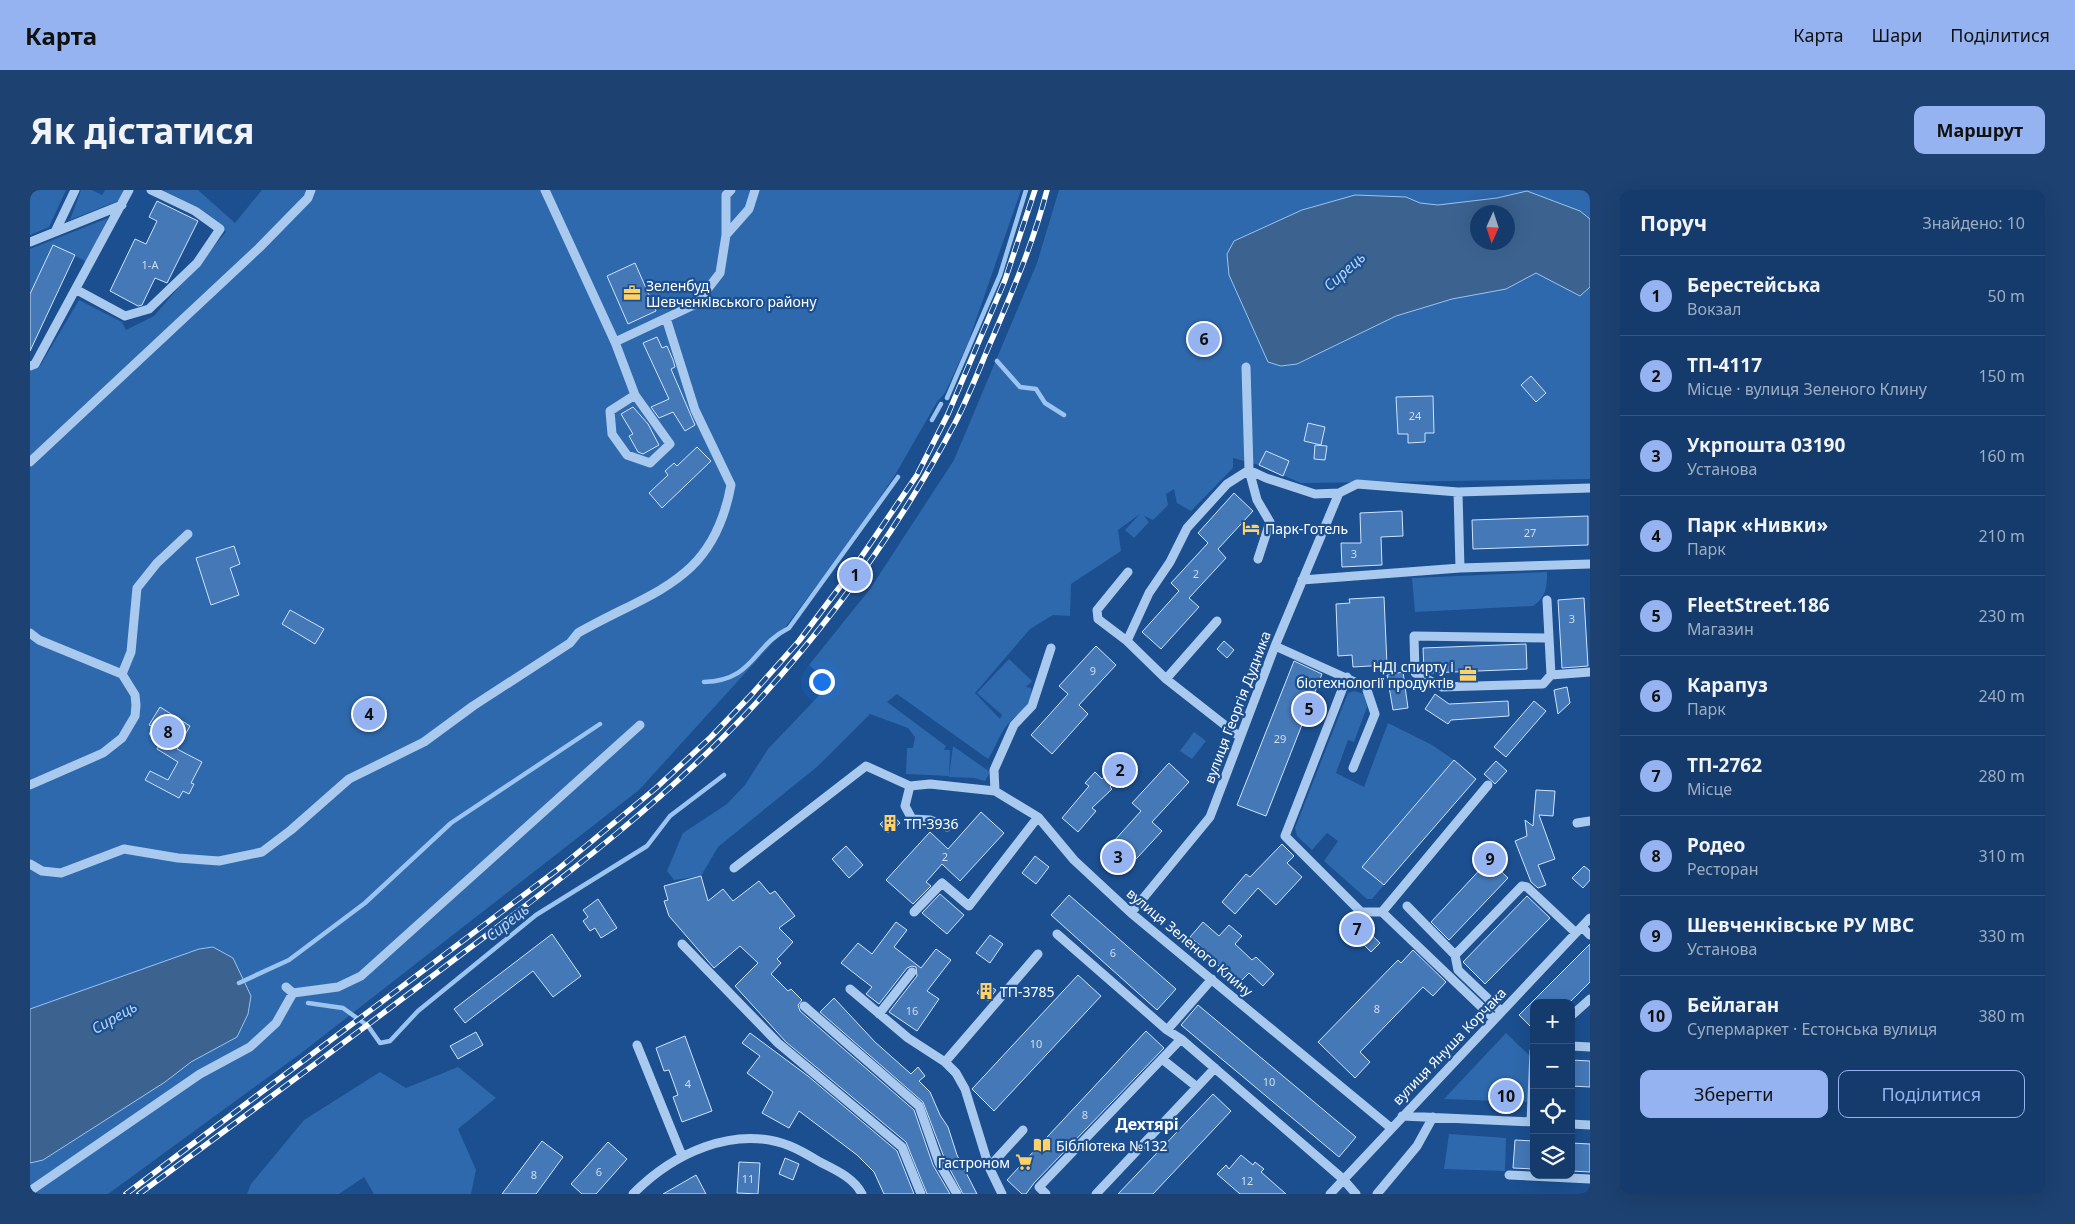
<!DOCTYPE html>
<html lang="uk">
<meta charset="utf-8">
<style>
:root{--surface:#143b6b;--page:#1d4271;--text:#f1f3f6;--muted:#9dadc1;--line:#33557e;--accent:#95b2f1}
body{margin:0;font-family:"Noto Sans",sans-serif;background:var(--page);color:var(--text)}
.controls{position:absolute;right:15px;bottom:15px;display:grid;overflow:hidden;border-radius:10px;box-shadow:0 5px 20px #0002}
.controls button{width:45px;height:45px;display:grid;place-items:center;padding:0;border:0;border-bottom:1px solid var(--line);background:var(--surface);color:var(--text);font:25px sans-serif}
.compass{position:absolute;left:1440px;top:15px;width:45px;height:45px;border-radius:50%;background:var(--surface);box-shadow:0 5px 20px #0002;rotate:183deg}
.you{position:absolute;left:791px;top:491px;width:18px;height:18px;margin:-12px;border:4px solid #fff;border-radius:50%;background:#1a73e8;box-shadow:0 0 0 8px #1a73e833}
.badge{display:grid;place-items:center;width:32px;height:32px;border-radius:50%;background:var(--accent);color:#111;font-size:16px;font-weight:700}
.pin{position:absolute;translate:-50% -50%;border:2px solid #fff;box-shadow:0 1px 5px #0006}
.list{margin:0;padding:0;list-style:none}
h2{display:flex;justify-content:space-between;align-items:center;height:65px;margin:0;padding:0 20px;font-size:21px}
h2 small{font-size:16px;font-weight:400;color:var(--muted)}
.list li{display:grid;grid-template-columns:32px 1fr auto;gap:15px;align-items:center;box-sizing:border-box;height:80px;padding:0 20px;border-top:1px solid var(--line)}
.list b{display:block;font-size:19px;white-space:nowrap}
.list p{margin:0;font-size:16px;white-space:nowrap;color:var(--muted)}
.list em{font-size:16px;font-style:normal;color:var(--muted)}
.actions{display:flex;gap:10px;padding:15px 20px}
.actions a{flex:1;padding:11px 0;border:1px solid var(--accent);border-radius:10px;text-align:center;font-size:18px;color:var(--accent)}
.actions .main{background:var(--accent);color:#111}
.icon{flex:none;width:28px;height:28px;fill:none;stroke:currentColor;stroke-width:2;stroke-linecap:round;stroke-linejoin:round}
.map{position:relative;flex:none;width:1560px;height:1004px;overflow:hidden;border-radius:10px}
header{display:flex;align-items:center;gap:30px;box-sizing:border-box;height:70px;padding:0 25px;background:var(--accent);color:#111}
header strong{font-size:24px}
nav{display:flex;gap:28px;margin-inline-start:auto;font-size:18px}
.intro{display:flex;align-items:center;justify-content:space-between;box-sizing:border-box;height:120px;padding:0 30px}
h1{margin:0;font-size:35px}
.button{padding:12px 22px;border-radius:10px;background:var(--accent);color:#111;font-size:18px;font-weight:700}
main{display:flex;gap:30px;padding:0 30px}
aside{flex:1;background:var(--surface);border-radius:10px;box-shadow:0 5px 20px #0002}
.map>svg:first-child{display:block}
</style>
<header>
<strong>Карта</strong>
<nav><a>Карта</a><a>Шари</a><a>Поділитися</a></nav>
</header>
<div class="intro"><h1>Як дістатися</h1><a class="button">Маршрут</a></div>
<main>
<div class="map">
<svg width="1560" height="1004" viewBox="0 0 1560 1004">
<rect width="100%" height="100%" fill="#1b4f8f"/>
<path fill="#2e69ad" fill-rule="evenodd" d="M0 0H36L19 37 0 45Z
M51 0H62L72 5 75 0H94L90 10 40 30Z
M132 0H168L205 33 232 0H991L938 153 915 203 907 212 865 285 825 345 747 448 609 600 270 864 78 1004H0V181L10 176 49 110 92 132 96 140 124 126 196 42 168 18Z
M1029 0H1560V289L1271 293 1229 275 1203 268V278L1161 321 1147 313 1144 299 1136 304 1138 315 1123 330 1114 326 1119 332 1104 348 1095 340 1110 324 1088 340 1091 361 1041 394 1040 426 1023 425 1000 439 945 503 970 529 972 525 947 503 979 469 1002 491 996 497 1001 498C1005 516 987 523 977 535 969 545 965 559 958 569L867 504 857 512 916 556 914 560H920L919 586 876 584 877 558H883L885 547 878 538 840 524 788 576 688 657 671 686 644 690 637 681 653 643 697 614 715 595 738 559 801 493 779 475 840 399 924 270 1007 73ZM1448 22H1478V52H1448Z
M78 28 57 72 23 55 0 103V59Z
M1517 382C1517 398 1516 407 1503 416L1385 422 1382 388Z
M1324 501 1334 504 1337 517 1324 552 1318 550 1306 583 1334 597 1358 533 1402 555 1424 570 1332 677 1354 695 1342 709H1337L1294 671 1308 651 1297 643 1282 660 1267 646 1265 638 1318 503Z
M1164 542 1176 551 1162 569 1150 561Z
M923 556 960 582 955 591 944 588 919 587Z
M1476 843 1499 865V912L1414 909Z
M428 877 466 908 428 939 446 980 441 1004H344L334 987 309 1004H217L221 994 274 930 350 882 376 898Z
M1419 944 1476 948 1475 981 1414 979Z"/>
<path fill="#3c6290" stroke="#9cc4f0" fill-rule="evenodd" d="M1497 1 1550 21 1560 29V97L1550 106 1506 83 1476 99 1422 109 1366 126 1267 174 1251 176 1238 172 1199 85 1197 64 1204 51 1272 20 1325 5 1376 7 1390 13 1408 15 1467 8ZM1448 22H1478V52H1448Z
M183 757 203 768 221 806 218 824 207 847 161 872 135 892 13 970 0 973V819L169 759Z"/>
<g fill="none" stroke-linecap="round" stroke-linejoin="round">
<path stroke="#9cc4f0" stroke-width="4.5" d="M967 171 990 197 1006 199 1015 213 1034 225
M917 208 970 85 996 0
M902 230 911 214
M674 492C725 490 722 456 759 438L868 287
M209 793 259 770 335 713 421 633 570 534
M278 813 313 818 338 836 350 853 360 851 388 821 506 725 617 656 640 626 694 585"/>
</g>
<path fill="#4478b7" stroke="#cfe3fa" d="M127 11 168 31 137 93 125 88 112 115 108 116 80 101 105 49 116 54 127 31 119 27Z
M23 55 45 65 0 161V104Z
M605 73 626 121 598 134 577 86Z
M627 147 632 158 637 156 643 170 645 177 641 179 665 235 655 241 643 222 629 228 621 217 639 209 613 153Z
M1501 186 1516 203 1506 212 1491 195Z
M1403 206 1404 243H1395V252L1378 253V244H1368L1366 207Z
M603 217 618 234 629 255 613 264 608 262 599 246 603 244 591 224Z
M1278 233 1295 237 1291 255 1274 251Z
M1285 255 1297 256 1295 270 1284 269Z
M667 257 681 271 632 318 619 303 638 285 635 281 644 273 647 276Z
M1236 261 1259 271 1253 286 1229 275Z
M1204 303 1223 321 1188 359 1196 368 1159 408 1169 417 1131 459 1112 442 1149 401 1141 393 1178 353 1168 343Z
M1372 321 1373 346 1351 347 1352 375 1312 377 1311 353H1331L1330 323Z
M1558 326V355L1443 359 1442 330Z
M204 356 210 374 200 378 209 405 181 415 166 368Z
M1354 407 1357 475 1323 477 1322 465 1308 466 1306 414 1320 413 1319 409Z
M1554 408 1558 476 1532 478 1528 410Z
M260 420 294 439 285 454 252 434Z
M1194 451 1204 460 1197 468 1187 459Z
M1496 454 1497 479 1399 483 1394 481 1393 458Z
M1066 456 1086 475 1049 515 1058 524 1022 564 1001 545 1038 504 1029 496Z
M1264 471 1292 484 1236 626 1207 615Z
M1373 482 1378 518 1363 520 1357 485Z
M1537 497 1540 513 1528 524 1524 500Z
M1405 504 1419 514 1478 511 1479 526 1421 530 1418 534 1395 519Z
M1504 511 1516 521 1476 567 1464 557Z
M130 517 160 536 147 559 172 572 161 593 164 594 159 604 153 601 149 608 115 590 120 581 138 590 148 572 127 559 131 552 119 544 123 537 119 535Z
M1093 568 1101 576 1080 597 1082 599 1062 618 1066 621 1048 642 1032 628 1059 596 1055 593 1065 582 1072 589Z
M1424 570 1446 589 1354 695 1332 677Z
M1466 571 1477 581 1465 594 1454 584Z
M1139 573 1159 592 1122 632 1132 641 1095 681 1074 662 1111 621 1102 613Z
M1506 600 1525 601 1523 626 1509 625 1525 669 1508 675 1516 695 1508 698 1501 692 1485 651 1497 646 1495 630 1503 636Z
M951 622 974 643 930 691 912 674 896 692 901 696 883 714 856 690 900 642 918 659Z
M862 624 870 633 858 643 850 634Z
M1252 654 1264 666 1257 673 1272 687 1246 715 1228 698 1205 724 1192 712 1216 684 1220 687Z
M816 656 833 675 819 688 802 669Z
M1005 666 1019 677 1006 694 992 683Z
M1459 670 1478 688 1419 750 1401 732Z
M1554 676 1560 681V690L1553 698 1542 688Z
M671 686 678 711 693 699 703 711 729 691 740 704 745 701 765 726 749 738 763 752 747 769 751 773 741 784 758 801 761 799 772 810 768 815 770 821 884 920 903 975 920 1004H897L876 952 756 852 705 796 728 773 710 756 684 778 639 726 634 711 638 710 634 696Z
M910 704 934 725 917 744 892 723Z
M1039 705 1146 799 1127 820 1021 725Z
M1497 706 1520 728 1455 794 1433 772Z
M568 709 587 738 571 748 565 738 560 741 553 731 558 727 553 720Z
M1326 730 1350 753 1341 762 1318 739Z
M866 732 877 740 864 757 891 778 906 759 921 770 897 801 909 809 887 841 859 822 887 786 886 777 882 776 877 778 849 814 836 804 842 797 811 773 828 753 842 764Z
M1173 732 1189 746 1199 735 1212 746 1205 754 1222 770 1226 767 1244 784 1233 796 1219 783 1209 793 1169 759 1171 756 1160 747Z
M522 744 551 786 523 807 503 781 435 833 424 819Z
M960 745 973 754 960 773 946 763Z
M1560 754V792L1539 813H1504V840L1489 825Z
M1383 760 1416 792 1403 806 1393 797 1330 862 1340 872 1325 888 1288 852 1368 770 1371 773Z
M1048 785 1071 806 964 921 942 899Z
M954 792 966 800 958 811 947 803Z
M804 808 845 852 881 884 888 877 895 886 889 891 900 902 910 925 918 937 927 965 947 1004H933L915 970 893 912 790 822Z
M1168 815 1326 947 1309 967 1151 835Z
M1116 841 1134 858 1004 993 996 1004H992L977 990Z
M446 842 453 855 428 869 420 856Z
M720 843 778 886 867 961 884 1004H854L844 982 827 965 769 921 759 938 732 923 743 902 717 883 730 866 712 853Z
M655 846 682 921 652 932 643 907 648 905 639 880 634 881 626 858Z
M1541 870 1560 871V897L1541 896Z
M1468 893 1486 894V906L1468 905Z
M1183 904 1201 921 1123 1004H1088Z
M1485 950 1504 951V979L1483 978Z
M512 951 533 967 506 1004H472Z
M578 952 597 969 566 1004H552L541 994Z
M1541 953 1560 954V982L1541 981Z
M1211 965 1223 975 1225 972 1234 979 1231 982 1256 1004H1210L1187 984 1196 975 1199 979Z
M755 968 769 974 763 990 749 984Z
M709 972 730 973 728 1004 707 1003Z
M666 985 676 1004H633Z"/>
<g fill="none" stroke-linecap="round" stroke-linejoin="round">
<path stroke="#a9c9ee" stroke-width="9" d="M515 0 585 152 666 114 690 83 696 45V5L701 0
M25 42 45 0
M696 45 719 19 725 0
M0 52 92 15
M47 100 95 126 119 119 167 73 190 39 165 21 121 0
M585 152 605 205 580 221 582 244 597 265 620 273 640 254 605 205
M0 176 5 174 99 0
M1216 177 1219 280 1227 310 1240 332 1228 369
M0 272 229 58 278 8 281 0
M1428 302 1430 378
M1272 390 1430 378 1560 374
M1517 410 1521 485
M0 443 9 450 92 484 105 505 106 515 105 526 92 548 73 563 0 595
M1519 448 1384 446 1385 483 1412 497 1513 494 1521 485 1560 482
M1097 451 1068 429 1067 420 1098 382
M1245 456 1336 497 1345 524 1323 578
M92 484 101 462 107 398 127 373 158 344
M1317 487 1255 646 1331 722H1352L1464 829
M1136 489 1187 431
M1210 547 1136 489 1097 451 1119 403 1140 372 1157 338 1197 294 1219 280 1236 288 1285 304 1309 303 1327 294 1428 302 1560 298
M880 596 900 594 965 601 1008 627 1044 670 1101 723 1361 938
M880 596 875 616 882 629 900 630 917 637
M965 601 964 580 984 535 1002 516 1021 458
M1547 633 1560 631
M0 674 12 681 31 683 94 659 148 668 189 671 232 662 261 640 319 589 394 552 443 516 540 453 548 443C623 400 683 393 701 295L665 220 636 128
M704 678 836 576 880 596
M1377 716 1425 765 1428 780 1471 821
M884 722 912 693 939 716 1008 627
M1352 722 1458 595
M1101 723 1180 627 1245 456 1309 303
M1552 737 1560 745
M1027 744 1137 840 1182 789
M652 754 748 853 872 957 891 1004
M1425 765 1492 696 1497 697 1546 743
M256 797 263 803 308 797 331 786 610 535
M820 799 878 848 915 872 926 883 935 899 959 977 972 1004
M774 816 889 916 909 973 927 1004
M849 824 882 782
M1541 826 1560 809
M1137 840 1151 849 1313 989 1326 1004
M607 855 652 966
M1541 856 1560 857
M1132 869 1167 897
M915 872 1008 764
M1372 926 1504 932
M1501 932 1504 861
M1541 934 1560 935
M959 977 993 940
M1479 985 1560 989
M0 1001 170 884 220 857 246 833 263 803
M603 1004C642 964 704 934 760 956 770 960 780 966 790 972 806 980 824 988 832 1004
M1016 1004 1009 997 1151 849
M1066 1004 1185 878
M1300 1004 1560 728
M1347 1004 1387 956 1403 927"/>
<g stroke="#fff" stroke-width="5.5">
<path id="rail" d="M96 1004 527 680 626 598 681 547 722 504 769 451 821 382 887 285 918 224 975 90 1005 0
M109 1004C218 924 326 844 433 763 537 685 641 606 729 510 805 426 872 333 925 233 938 208 948 182 959 156 981 105 1003 54 1017 0"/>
</g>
<use href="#rail" stroke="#1b4f8f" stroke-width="4" stroke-dasharray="11" stroke-linecap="butt"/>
</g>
<defs>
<g id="office-bare" transform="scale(1.35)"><path d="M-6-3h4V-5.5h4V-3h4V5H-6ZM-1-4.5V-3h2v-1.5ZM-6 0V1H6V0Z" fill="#ffd166" stroke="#1b4f8f" stroke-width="2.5" paint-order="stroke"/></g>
<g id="hotel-bare" transform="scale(1.35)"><path d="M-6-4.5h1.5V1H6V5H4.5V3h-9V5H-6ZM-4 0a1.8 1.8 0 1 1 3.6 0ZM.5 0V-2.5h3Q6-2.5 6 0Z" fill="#ffd166" stroke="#1b4f8f" stroke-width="2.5" paint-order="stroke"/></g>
<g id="building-bare" transform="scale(1.35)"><path d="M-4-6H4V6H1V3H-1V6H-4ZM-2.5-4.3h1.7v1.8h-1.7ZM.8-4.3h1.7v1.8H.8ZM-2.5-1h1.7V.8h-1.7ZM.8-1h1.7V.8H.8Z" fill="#ffd166" stroke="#1b4f8f" stroke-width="2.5" paint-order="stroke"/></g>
<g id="library-bare" transform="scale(1.35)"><path d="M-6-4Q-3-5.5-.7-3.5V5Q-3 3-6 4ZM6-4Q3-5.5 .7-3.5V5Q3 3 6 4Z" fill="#ffd166" stroke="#1b4f8f" stroke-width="2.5" paint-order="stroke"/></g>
<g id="supermarket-bare" transform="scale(1.35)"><path d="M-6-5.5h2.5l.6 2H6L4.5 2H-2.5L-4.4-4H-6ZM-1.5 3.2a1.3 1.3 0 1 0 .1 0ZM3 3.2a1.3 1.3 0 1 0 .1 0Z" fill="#ffd166" stroke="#1b4f8f" stroke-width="2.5" paint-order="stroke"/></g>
</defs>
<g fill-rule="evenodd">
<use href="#office-bare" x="602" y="103"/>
<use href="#hotel-bare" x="1221" y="338"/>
<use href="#office-bare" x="1438" y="484"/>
<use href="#building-bare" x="860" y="633"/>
<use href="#building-bare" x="956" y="801"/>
<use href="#library-bare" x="1012" y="955"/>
<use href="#supermarket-bare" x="994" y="972"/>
</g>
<g text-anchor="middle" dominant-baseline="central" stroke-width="4.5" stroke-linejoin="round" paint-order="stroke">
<g font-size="11" fill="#d0dded">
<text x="120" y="74">1-А</text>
<text x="1385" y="225">24</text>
<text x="1500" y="342">27</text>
<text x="1324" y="363">3</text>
<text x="1166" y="383">2</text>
<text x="1542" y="428">3</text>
<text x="1063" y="480">9</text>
<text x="1250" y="548">29</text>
<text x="915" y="666">2</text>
<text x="1083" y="762">6</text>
<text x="1347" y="818">8</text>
<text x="882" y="820">16</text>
<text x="1006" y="853">10</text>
<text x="1239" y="891">10</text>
<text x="658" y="893">4</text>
<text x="1055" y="924">8</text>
<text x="569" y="981">6</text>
<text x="504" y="984">8</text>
<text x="718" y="988">11</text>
<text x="1217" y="990">12</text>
</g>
<g font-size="14" fill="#fff" stroke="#1b4f8f" text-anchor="start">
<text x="616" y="95">Зеленбуд<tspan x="616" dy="16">Шевченківського району</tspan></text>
<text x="1235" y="338">Парк-Готель</text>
<text x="1424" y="476" text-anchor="end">НДІ спирту і<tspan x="1424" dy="16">біотехнології продуктів</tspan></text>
<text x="874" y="633">ТП-3936</text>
<text x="970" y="801">ТП-3785</text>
<text x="1026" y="955">Бібліотека №132</text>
<text x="980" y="972" text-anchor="end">Гастроном</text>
</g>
<g font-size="14" fill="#fff" stroke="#1b4f8f">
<text transform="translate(1207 517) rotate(-69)">вулиця Георгія Дудника</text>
<text transform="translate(1160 752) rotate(40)">вулиця Зеленого Клину</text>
<text transform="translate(1419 856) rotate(-46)">вулиця Януша Корчака</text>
</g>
<g font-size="15" font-style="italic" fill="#b5d3f5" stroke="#1b4f8f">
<text transform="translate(1314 81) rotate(-42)">Сирець</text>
<text transform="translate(477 732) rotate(-38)">Сирець</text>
<text transform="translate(84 827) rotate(-30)">Сирець</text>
</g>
<g font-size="16" font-weight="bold" fill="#fff" stroke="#1b4f8f">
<text x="1117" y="934">Дехтярі</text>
</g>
</g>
</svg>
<div class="controls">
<button>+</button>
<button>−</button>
<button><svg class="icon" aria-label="locate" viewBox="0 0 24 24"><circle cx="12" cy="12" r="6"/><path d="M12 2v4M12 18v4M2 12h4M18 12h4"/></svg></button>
<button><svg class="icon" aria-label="layers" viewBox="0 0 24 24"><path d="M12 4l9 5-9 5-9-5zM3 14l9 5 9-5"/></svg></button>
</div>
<svg class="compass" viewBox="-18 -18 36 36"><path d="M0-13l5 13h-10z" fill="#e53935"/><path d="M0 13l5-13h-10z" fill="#9dadc1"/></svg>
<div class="you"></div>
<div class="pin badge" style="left:825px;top:385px">1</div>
<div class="pin badge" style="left:1090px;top:580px">2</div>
<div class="pin badge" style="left:1088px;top:667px">3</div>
<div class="pin badge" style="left:339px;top:524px">4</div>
<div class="pin badge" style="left:1279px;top:519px">5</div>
<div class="pin badge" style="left:1174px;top:149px">6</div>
<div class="pin badge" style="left:1327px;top:739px">7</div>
<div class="pin badge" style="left:138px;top:542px">8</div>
<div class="pin badge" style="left:1460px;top:669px">9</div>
<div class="pin badge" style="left:1476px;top:906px">10</div>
</div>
<aside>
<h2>Поруч<small>Знайдено: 10</small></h2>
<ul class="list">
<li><span class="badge">1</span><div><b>Берестейська</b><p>Вокзал</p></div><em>50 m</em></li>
<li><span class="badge">2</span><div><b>ТП-4117</b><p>Місце · вулиця Зеленого Клину</p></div><em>150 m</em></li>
<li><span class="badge">3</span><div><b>Укрпошта 03190</b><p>Установа</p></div><em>160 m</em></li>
<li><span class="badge">4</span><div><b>Парк «Нивки»</b><p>Парк</p></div><em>210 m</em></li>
<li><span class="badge">5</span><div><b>FleetStreet.186</b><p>Магазин</p></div><em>230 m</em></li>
<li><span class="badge">6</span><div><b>Карапуз</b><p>Парк</p></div><em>240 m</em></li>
<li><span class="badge">7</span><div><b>ТП-2762</b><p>Місце</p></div><em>280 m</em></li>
<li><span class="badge">8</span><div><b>Родео</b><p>Ресторан</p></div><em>310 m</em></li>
<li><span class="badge">9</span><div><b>Шевченківське РУ МВС</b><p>Установа</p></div><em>330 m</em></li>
<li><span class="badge">10</span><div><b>Бейлаган</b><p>Супермаркет · Естонська вулиця</p></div><em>380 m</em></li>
</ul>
<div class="actions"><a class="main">Зберегти</a><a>Поділитися</a></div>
</aside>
</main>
